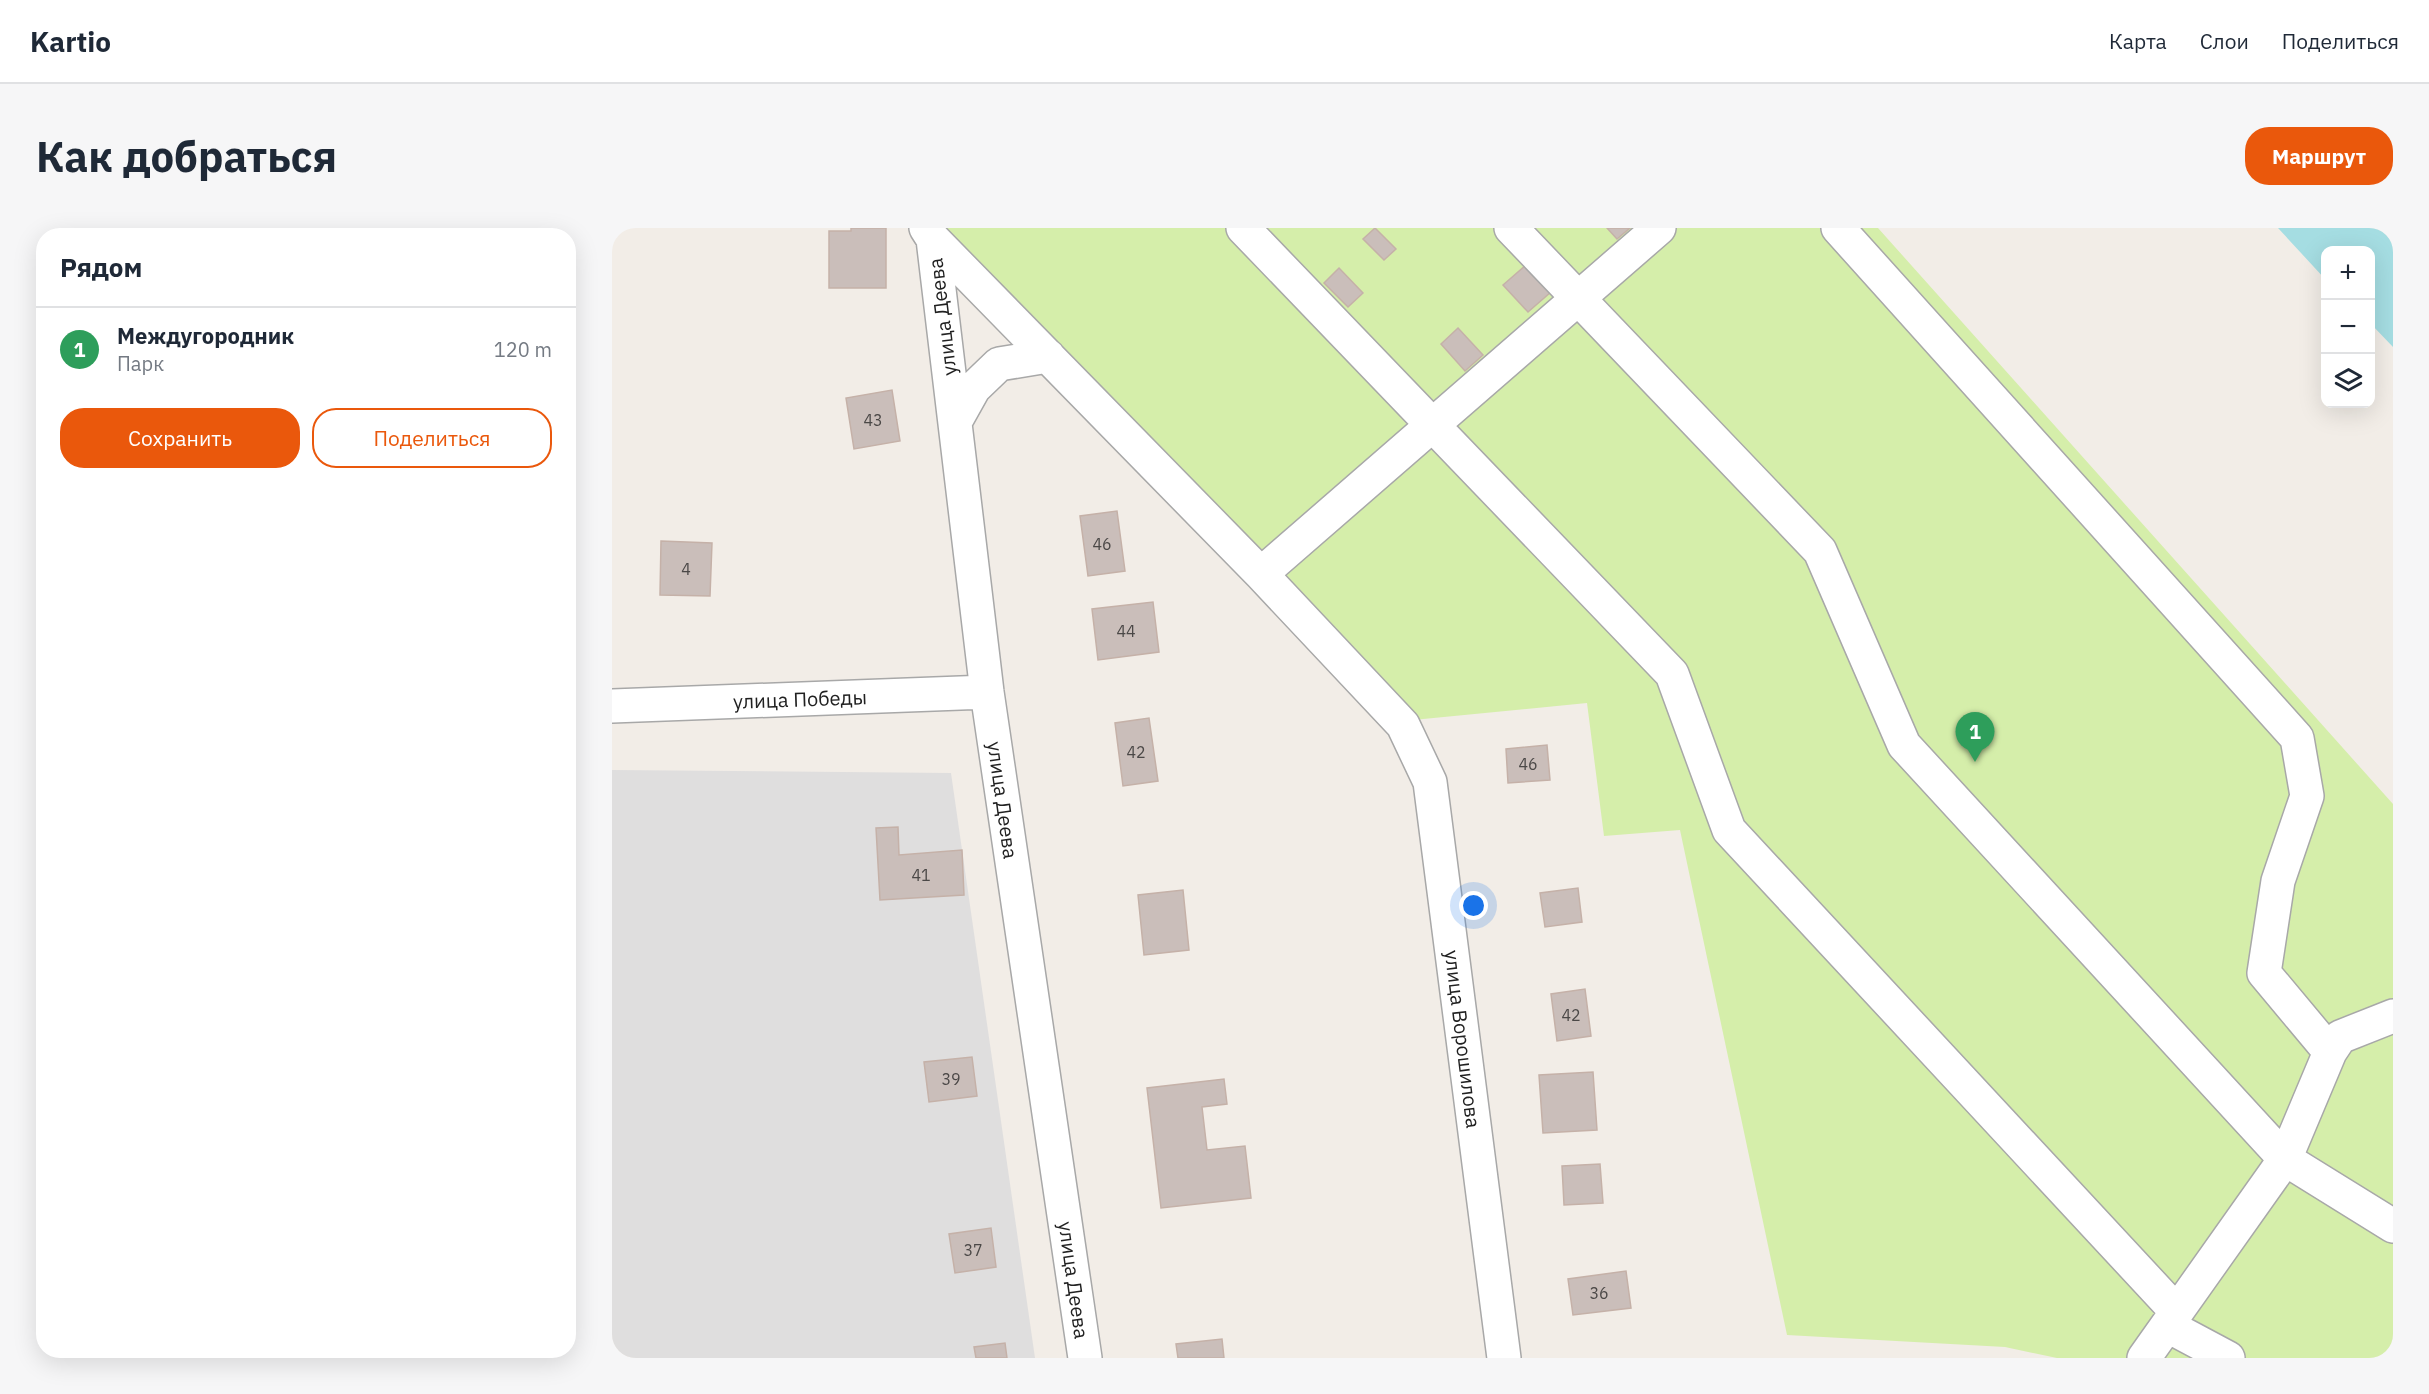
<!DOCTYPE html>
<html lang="ru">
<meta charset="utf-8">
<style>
:root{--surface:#fff;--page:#f6f6f7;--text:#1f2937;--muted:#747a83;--line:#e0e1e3;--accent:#ea580c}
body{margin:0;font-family:"IBM Plex Sans",sans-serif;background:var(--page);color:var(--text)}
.controls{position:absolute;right:18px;top:18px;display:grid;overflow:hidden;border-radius:12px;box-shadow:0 6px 24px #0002}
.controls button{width:54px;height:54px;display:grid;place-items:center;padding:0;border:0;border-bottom:2px solid var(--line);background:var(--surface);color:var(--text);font:30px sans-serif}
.you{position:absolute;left:862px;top:678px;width:21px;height:21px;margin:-15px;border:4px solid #fff;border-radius:50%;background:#1a73e8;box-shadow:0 0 0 9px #1a73e833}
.badge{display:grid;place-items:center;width:39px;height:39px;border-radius:50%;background:var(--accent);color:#fff;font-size:20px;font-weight:700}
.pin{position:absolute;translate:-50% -50px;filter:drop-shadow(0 2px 3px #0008)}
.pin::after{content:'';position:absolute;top:32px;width:21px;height:18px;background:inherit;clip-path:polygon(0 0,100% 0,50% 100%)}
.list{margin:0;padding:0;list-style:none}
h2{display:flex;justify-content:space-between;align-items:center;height:78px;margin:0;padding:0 24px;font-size:26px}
h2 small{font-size:20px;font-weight:400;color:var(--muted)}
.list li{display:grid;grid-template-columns:39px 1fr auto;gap:18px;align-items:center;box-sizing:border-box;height:84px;padding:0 24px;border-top:2px solid var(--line)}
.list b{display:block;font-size:22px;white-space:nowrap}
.list p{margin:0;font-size:20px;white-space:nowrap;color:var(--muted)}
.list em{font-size:20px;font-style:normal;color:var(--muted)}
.actions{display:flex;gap:12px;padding:18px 24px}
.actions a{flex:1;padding:14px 0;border:2px solid var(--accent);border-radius:24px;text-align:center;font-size:21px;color:var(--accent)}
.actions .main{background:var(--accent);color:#fff}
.icon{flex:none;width:33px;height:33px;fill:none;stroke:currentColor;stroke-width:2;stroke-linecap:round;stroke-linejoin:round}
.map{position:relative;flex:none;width:1781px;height:1130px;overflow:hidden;border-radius:24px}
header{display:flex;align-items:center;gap:36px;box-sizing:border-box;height:84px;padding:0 30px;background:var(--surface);border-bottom:2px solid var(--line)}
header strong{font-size:28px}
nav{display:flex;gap:33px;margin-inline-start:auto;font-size:21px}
.intro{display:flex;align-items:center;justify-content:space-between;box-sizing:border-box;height:144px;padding:0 36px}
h1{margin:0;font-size:42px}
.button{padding:15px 27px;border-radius:24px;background:var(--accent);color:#fff;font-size:21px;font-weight:700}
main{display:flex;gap:36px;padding:0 36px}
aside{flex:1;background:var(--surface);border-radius:24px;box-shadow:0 6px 24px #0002}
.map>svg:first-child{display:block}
</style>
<header>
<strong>Kartio</strong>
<nav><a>Карта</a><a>Слои</a><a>Поделиться</a></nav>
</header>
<div class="intro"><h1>Как добраться</h1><a class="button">Маршрут</a></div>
<main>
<aside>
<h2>Рядом<small></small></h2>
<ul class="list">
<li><span class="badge" style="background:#2e9e5b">1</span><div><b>Междугородник</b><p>Парк</p></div><em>120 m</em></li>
</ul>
<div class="actions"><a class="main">Сохранить</a><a>Поделиться</a></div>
</aside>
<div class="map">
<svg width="1781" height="1130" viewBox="0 0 1781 1130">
<rect width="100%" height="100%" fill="#f2ede7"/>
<path fill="#dfdede" d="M0 542 339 545 423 1130H0Z"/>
<path fill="#d5eeaa" d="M307 0H1266L1781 576V1130H1445L1393 1119 1175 1107 1068 602 992 608 975 475 801 492Z"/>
<path fill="#a5dde2" d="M1666 0H1781V119L1759 96 1758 22H1714L1713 51Z"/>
<path fill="#cabeba" stroke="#c5b1a8" stroke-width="1.5" d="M239 0H274V60H217V3H239Z
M763 0 784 21 772 32 751 11Z
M995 0H1018L1005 11Z
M914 37 939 64 916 84 891 57Z
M727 40 751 65 736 79 712 55Z
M846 100 871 127 853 143 829 116Z
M280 162 288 213 242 221 234 170Z
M505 283 513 343 476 348 468 288Z
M49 313 100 315 98 368 48 367Z
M541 374 547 424 486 432 480 381Z
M537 490 546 553 511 558 503 495Z
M935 517 938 552 896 555 894 521Z
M286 599 287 627 350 622 352 667 268 672 264 600Z
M966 660 970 694 933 699 928 665Z
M571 662 577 722 532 727 526 667Z
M973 761 979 808 945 813 939 766Z
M360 829 365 868 317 874 312 834Z
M981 844 985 902 931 905 927 847Z
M612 851 615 876 590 879 595 922 633 918 639 970 549 980 535 860Z
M988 936 991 975 952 977 950 938Z
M379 1000 384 1039 343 1045 337 1006Z
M1014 1043 1019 1080 961 1087 956 1051Z
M610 1111 612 1130H566L564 1116Z
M393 1115 395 1130H364L362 1119Z"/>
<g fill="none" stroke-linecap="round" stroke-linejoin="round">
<g stroke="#a8a8a8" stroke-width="36">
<path id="minor" d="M314 0 321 11 649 346 791 497 818 554 892 1130
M631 0 1060 446 1117 602 1565 1084
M899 0 1208 323 1292 517 1673 931 1781 998
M1226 0 1685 510 1695 568 1666 653 1652 745 1718 824
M321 11 375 464 473 1130
M343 194 362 160 387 136 436 128
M649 346 1047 0
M0 478 375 464
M1556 1098 1616 1130
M1532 1130 1673 931 1718 824 1728 809 1781 788"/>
</g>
<use href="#minor" stroke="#fff" stroke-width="33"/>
</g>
<g text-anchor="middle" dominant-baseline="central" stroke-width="4.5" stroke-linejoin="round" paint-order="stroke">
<g font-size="16" fill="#4b4847">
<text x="261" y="192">43</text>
<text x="490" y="316">46</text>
<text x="74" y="341">4</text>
<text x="514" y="403">44</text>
<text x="524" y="524">42</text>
<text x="916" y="536">46</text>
<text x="309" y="647">41</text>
<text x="959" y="787">42</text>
<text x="339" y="851">39</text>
<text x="361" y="1022">37</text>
<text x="987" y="1065">36</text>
</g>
<g font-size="20" fill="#212121" stroke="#fff">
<text transform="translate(330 89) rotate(-97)">улица Деева</text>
<text transform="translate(188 471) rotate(-2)">улица Победы</text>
<text transform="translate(391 572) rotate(82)">улица Деева</text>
<text transform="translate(851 811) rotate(83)">улица Ворошилова</text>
<text transform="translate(462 1052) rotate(82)">улица Деева</text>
</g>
</g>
</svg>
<div class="controls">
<button>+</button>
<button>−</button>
<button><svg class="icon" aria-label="layers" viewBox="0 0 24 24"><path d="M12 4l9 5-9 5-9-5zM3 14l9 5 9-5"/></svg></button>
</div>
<div class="you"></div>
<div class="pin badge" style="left:1363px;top:534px;background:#2e9e5b">1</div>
</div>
</main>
